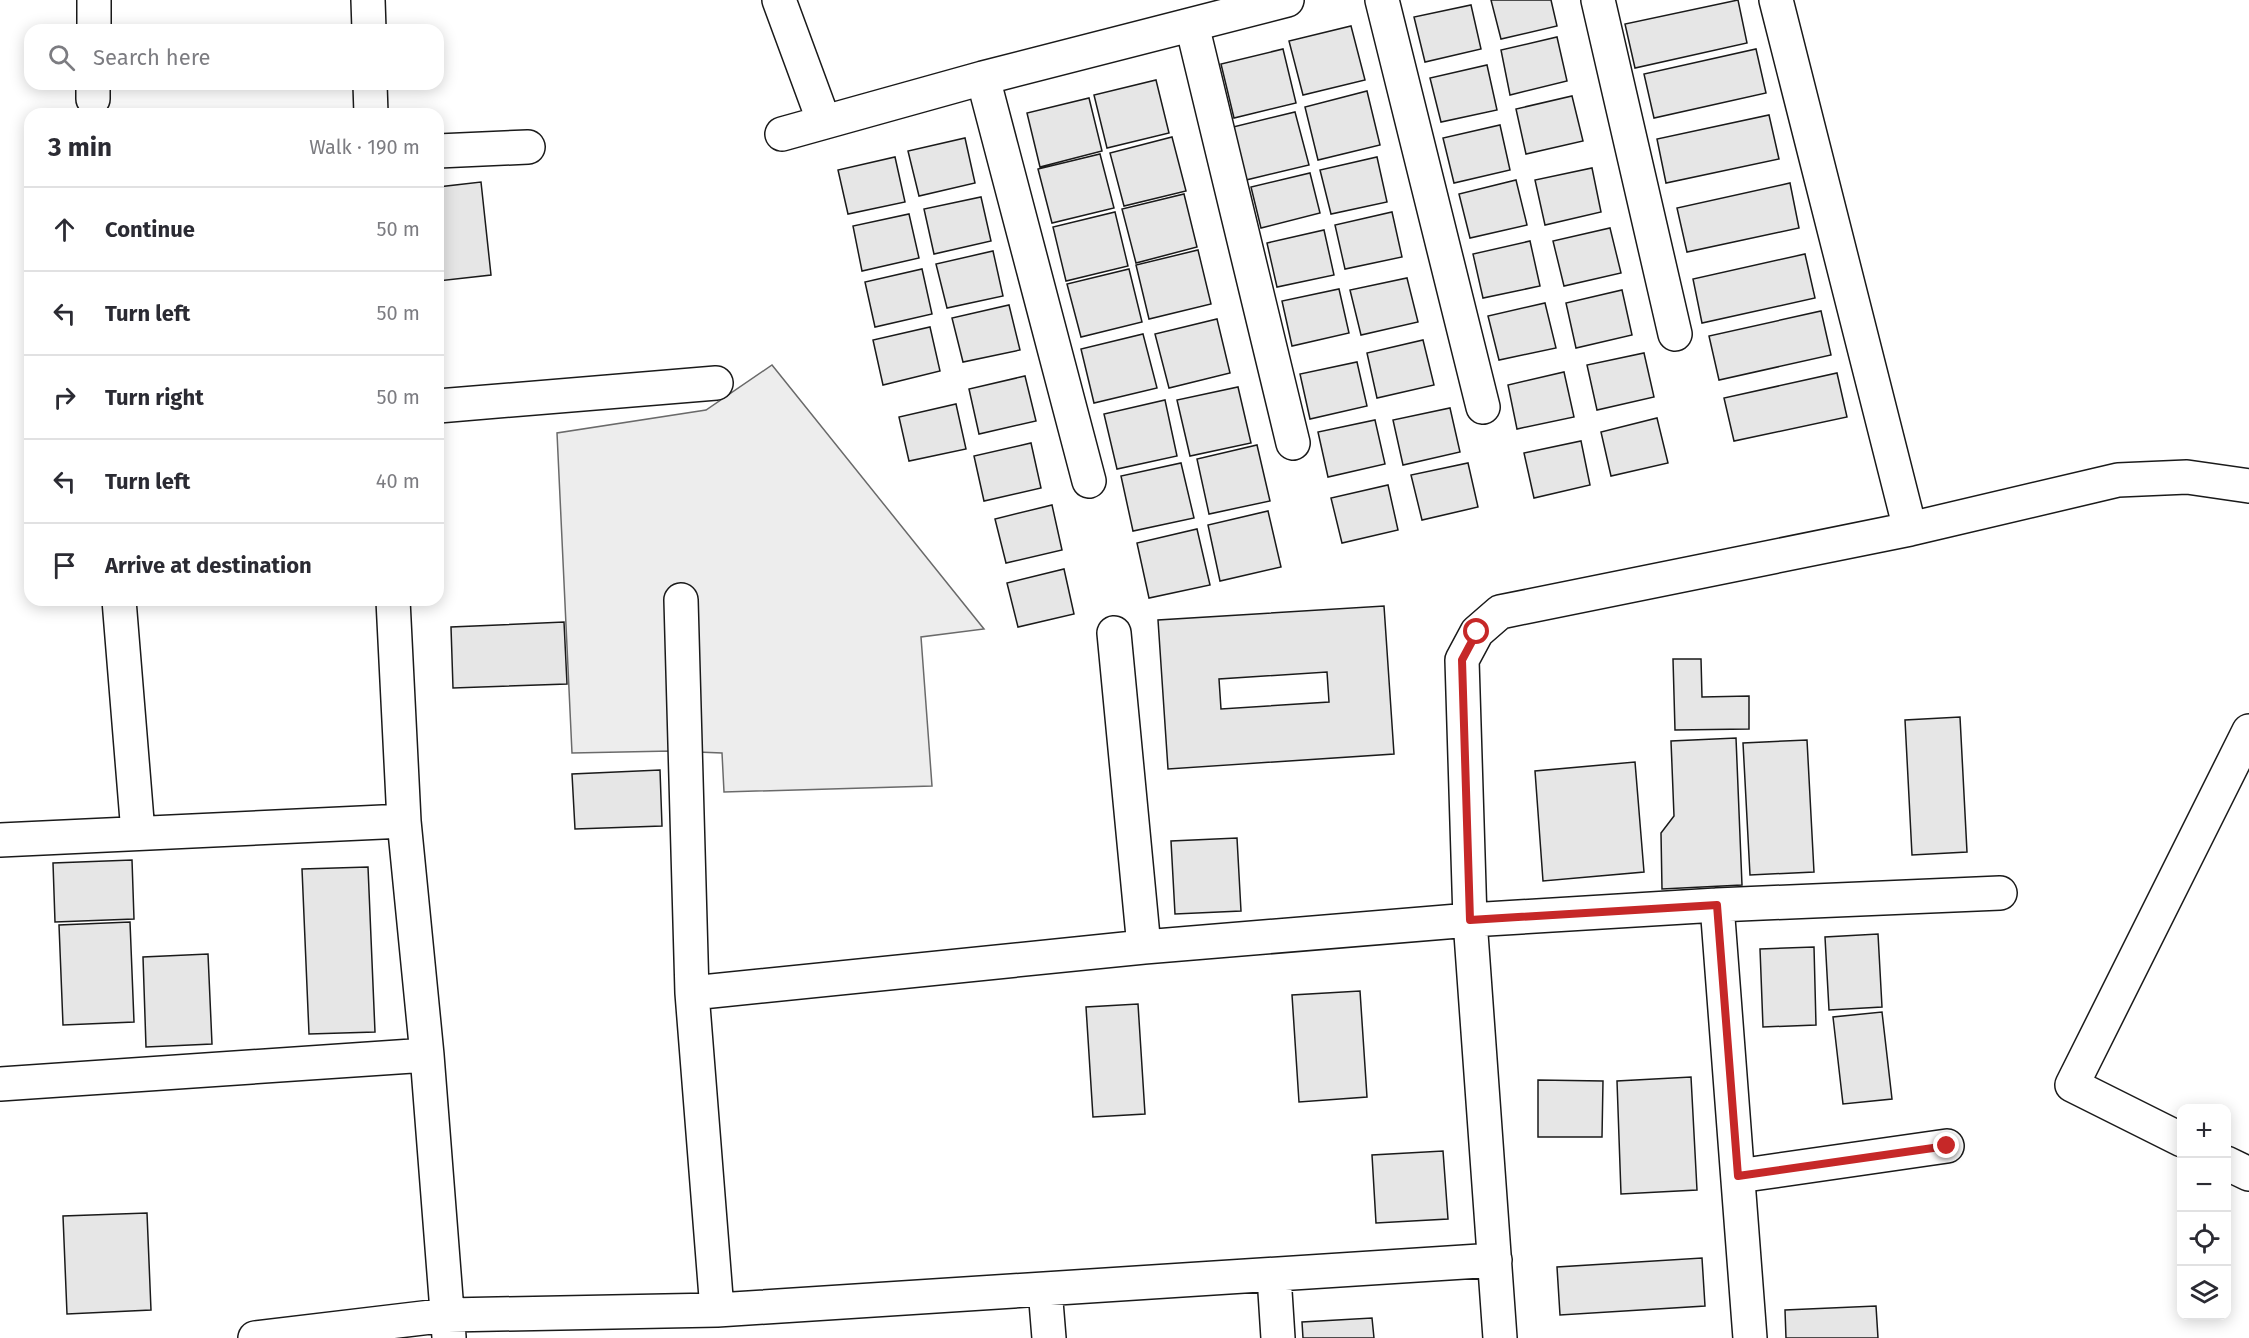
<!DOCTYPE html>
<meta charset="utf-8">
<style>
:root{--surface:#fff;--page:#f2f2f3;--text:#2b2b33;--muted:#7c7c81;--line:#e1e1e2}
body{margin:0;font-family:"Fira Sans",sans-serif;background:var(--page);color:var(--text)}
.controls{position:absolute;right:18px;bottom:18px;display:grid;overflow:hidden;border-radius:12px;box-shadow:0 3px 15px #0003}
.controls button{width:54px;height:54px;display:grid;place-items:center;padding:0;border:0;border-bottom:2px solid var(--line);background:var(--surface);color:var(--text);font:30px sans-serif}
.stop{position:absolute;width:18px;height:18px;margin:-14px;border:4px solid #c62828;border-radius:50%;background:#fff}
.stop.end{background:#c62828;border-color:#fff;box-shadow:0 2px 6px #0008}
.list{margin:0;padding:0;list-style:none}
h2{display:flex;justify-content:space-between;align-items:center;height:78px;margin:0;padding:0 24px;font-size:26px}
h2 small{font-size:20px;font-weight:400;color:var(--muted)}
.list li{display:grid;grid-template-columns:39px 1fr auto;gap:18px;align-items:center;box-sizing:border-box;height:84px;padding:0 24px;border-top:2px solid var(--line)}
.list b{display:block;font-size:22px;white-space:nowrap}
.list em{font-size:20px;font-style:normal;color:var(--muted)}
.icon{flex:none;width:33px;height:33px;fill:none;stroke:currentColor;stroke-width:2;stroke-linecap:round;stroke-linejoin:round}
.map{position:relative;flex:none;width:2249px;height:1338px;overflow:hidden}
.search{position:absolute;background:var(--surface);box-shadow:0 3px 15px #0003;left:24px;top:24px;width:420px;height:66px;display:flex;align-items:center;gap:15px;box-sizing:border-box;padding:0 21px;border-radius:18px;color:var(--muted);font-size:22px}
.panel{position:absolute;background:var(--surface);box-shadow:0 3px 15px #0003;left:24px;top:108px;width:420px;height:498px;border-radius:18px}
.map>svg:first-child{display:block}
</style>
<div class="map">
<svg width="2249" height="1338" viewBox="0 0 2249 1338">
<rect width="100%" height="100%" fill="#fff"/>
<path fill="#ededed" stroke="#6a6a6a" stroke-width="1.5" d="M772 365 984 629 921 637 932 786 724 792 722 753 672 751 572 753 557 433 706 410Z"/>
<path fill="#e6e6e6" stroke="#1a1a1a" stroke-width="1.5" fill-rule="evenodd" d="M1491 0H1551L1557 26 1501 39Z
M1738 0 1747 43 1635 68 1625 24Z
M1471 5 1481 49 1425 62 1414 17Z
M1351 26 1365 80 1303 95 1289 41Z
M1557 37 1567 81 1510 95 1501 50Z
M1283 49 1296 103 1234 118 1221 64Z
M1756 49 1766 93 1654 118 1644 74Z
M1487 65 1497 110 1441 122 1430 78Z
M1156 80 1169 133 1107 148 1094 95Z
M1367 91 1380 145 1318 160 1305 107Z
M1572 96 1583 141 1526 154 1516 109Z
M1089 98 1102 151 1040 167 1027 113Z
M1295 112 1309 165 1246 180 1233 127Z
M1769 115 1779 159 1666 183 1657 139Z
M1500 125 1510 170 1454 183 1443 138Z
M1172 137 1186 191 1124 206 1110 153Z
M965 138 975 183 919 196 908 151Z
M1100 154 1114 208 1052 223 1038 169Z
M895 157 905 202 848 214 838 170Z
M1377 157 1387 202 1331 214 1320 170Z
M1592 168 1601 212 1545 225 1535 180Z
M1310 173 1320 213 1261 228 1251 187Z
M1516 180 1527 225 1470 238 1459 194Z
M481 182 491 275 438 281V187Z
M1790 183 1799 228 1687 252 1677 208Z
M1184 194 1197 247 1136 263 1122 209Z
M981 197 991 241 934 254 924 209Z
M1115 212 1128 266 1066 281 1053 227Z
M1392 212 1402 257 1345 269 1335 225Z
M909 214 919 258 862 271 853 226Z
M1610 228 1621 273 1564 286 1553 241Z
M1324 230 1334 275 1277 287 1267 243Z
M1530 241 1540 286 1483 298 1473 254Z
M1198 250 1211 304 1149 319 1136 265Z
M993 251 1003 296 947 308 936 264Z
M1805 254 1815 298 1702 323 1693 279Z
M922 269 932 314 875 327 865 282Z
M1129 269 1142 322 1081 337 1067 284Z
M1407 278 1418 322 1361 335 1350 290Z
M1339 289 1349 333 1292 346 1282 301Z
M1622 290 1632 335 1576 348 1566 303Z
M1545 303 1556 348 1499 360 1488 316Z
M1009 305 1020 350 963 362 952 318Z
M1821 311 1831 355 1719 380 1709 336Z
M1217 319 1230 373 1169 388 1155 334Z
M930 327 940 371 883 385 873 340Z
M1143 334 1157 388 1094 403 1081 349Z
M1423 340 1434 385 1377 398 1367 353Z
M1644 353 1654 397 1597 410 1587 365Z
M1357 362 1367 406 1310 419 1300 374Z
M1564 372 1574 417 1517 429 1508 385Z
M1837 373 1847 417 1734 441 1724 398Z
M1025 376 1036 421 979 434 969 389Z
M1238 387 1251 443 1190 456 1177 400Z
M1165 400 1177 456 1117 469 1104 414Z
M956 404 966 449 909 461 899 417Z
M1450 408 1460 452 1403 465 1393 420Z
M1657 418 1668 463 1611 476 1601 432Z
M1375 420 1385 464 1328 477 1318 432Z
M1581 441 1590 485 1534 498 1524 453Z
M1031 443 1041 488 984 501 974 456Z
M1257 445 1270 501 1209 514 1197 459Z
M1181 463 1194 518 1133 531 1121 476Z
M1468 463 1478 507 1422 520 1411 475Z
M1388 485 1398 530 1342 543 1331 498Z
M1052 505 1062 550 1006 563 995 519Z
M1268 511 1281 567 1220 581 1208 525Z
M1197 529 1210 585 1149 598 1137 543Z
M1064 569 1074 614 1018 627 1007 583Z
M1384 606 1394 754 1168 769 1158 620ZM1327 672 1329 702 1221 709 1219 679Z
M564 622 567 684 453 688 451 627Z
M1673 659H1701L1702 697 1749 696V729L1675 730Z
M1960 717 1967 852 1912 855 1905 720Z
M1736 738 1742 885 1662 889 1661 833 1674 816 1671 741Z
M1807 740 1814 872 1750 875 1743 743Z
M1635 762 1644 872 1543 881 1535 771Z
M660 770 662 826 575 829 572 774Z
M1237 838 1241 911 1175 914 1171 841Z
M132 860 134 919 55 922 53 863Z
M368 867 375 1032 309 1034 302 869Z
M130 922 134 1022 63 1025 59 925Z
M1878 934 1882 1007 1829 1010 1825 937Z
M1814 947 1816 1025 1763 1027 1760 949Z
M208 954 212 1044 146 1047 143 957Z
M1360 991 1367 1097 1299 1102 1292 995Z
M1138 1004 1145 1114 1093 1117 1086 1007Z
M1882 1012 1892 1099 1843 1104 1833 1017Z
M1691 1077 1697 1190 1621 1194 1617 1081Z
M1538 1080 1603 1081 1602 1137H1538Z
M1443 1151 1448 1219 1376 1223 1372 1155Z
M147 1213 151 1310 67 1314 63 1216Z
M1702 1258 1705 1306 1560 1315 1557 1267Z
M1876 1306 1878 1338H1786L1785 1310Z
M1372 1318 1374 1338H1303L1302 1322Z"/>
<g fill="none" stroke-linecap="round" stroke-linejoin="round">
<g stroke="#1a1a1a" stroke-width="36">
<path id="minor" d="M368 0 369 30
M779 0 824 122
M1382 0 1483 407
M1598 0 1675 334
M1776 0 1910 529
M1192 25 1293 443
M94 30V0
M370 84 371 114
M93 99V84
M782 134 983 78
M438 151 528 147
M438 406 716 383
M1089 481 983 78 1287 0
M119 600 138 833
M393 600 404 821 427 1055 449 1337
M681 600 692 993 717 1310
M0 840 404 821
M1717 905 1750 1338
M1144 947 1470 920 1717 905 2000 893
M692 993 1144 947 1114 633
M0 1084 427 1055
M2182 1140 2072 1085 2249 731
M2226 1163 2249 1174
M1738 1176 1947 1146
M1274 1276 1278 1338
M1045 1289 1049 1338
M255 1338 448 1315 717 1310 1495 1260
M1500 1338 1470 920 1462 660 1477 632 1500 612 1910 529 2118 480 2187 477 2249 486"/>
</g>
<use href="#minor" stroke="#fff" stroke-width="33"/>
</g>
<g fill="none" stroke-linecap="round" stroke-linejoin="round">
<path stroke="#c62828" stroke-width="8" d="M1477 632 1462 660 1470 920 1717 905 1738 1176 1947 1146"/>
</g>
</svg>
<div class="controls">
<button>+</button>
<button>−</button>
<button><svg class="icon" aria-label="locate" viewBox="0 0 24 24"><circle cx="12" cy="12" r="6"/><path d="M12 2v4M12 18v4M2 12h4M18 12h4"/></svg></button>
<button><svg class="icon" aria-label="layers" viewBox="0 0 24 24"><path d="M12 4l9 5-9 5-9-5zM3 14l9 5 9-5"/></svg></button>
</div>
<div class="stop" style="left:1477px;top:632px"></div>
<div class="stop end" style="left:1947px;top:1146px"></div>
<div class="search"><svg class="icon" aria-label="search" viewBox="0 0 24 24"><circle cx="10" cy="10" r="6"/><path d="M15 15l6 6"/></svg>Search here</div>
<section class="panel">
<h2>3 min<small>Walk · 190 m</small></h2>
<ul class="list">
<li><svg class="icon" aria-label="ahead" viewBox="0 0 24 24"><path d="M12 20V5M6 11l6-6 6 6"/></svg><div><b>Continue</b></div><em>50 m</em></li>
<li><svg class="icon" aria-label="left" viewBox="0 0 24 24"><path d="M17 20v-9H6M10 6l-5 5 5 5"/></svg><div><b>Turn left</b></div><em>50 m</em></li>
<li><svg class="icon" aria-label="right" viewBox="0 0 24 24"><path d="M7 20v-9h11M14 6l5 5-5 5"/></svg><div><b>Turn right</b></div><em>50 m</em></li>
<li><svg class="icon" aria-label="left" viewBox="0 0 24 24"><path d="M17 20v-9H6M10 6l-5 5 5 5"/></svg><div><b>Turn left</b></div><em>40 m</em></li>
<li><svg class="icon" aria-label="arrive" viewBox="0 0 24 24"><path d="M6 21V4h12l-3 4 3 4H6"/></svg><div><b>Arrive at destination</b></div></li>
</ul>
</section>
</div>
